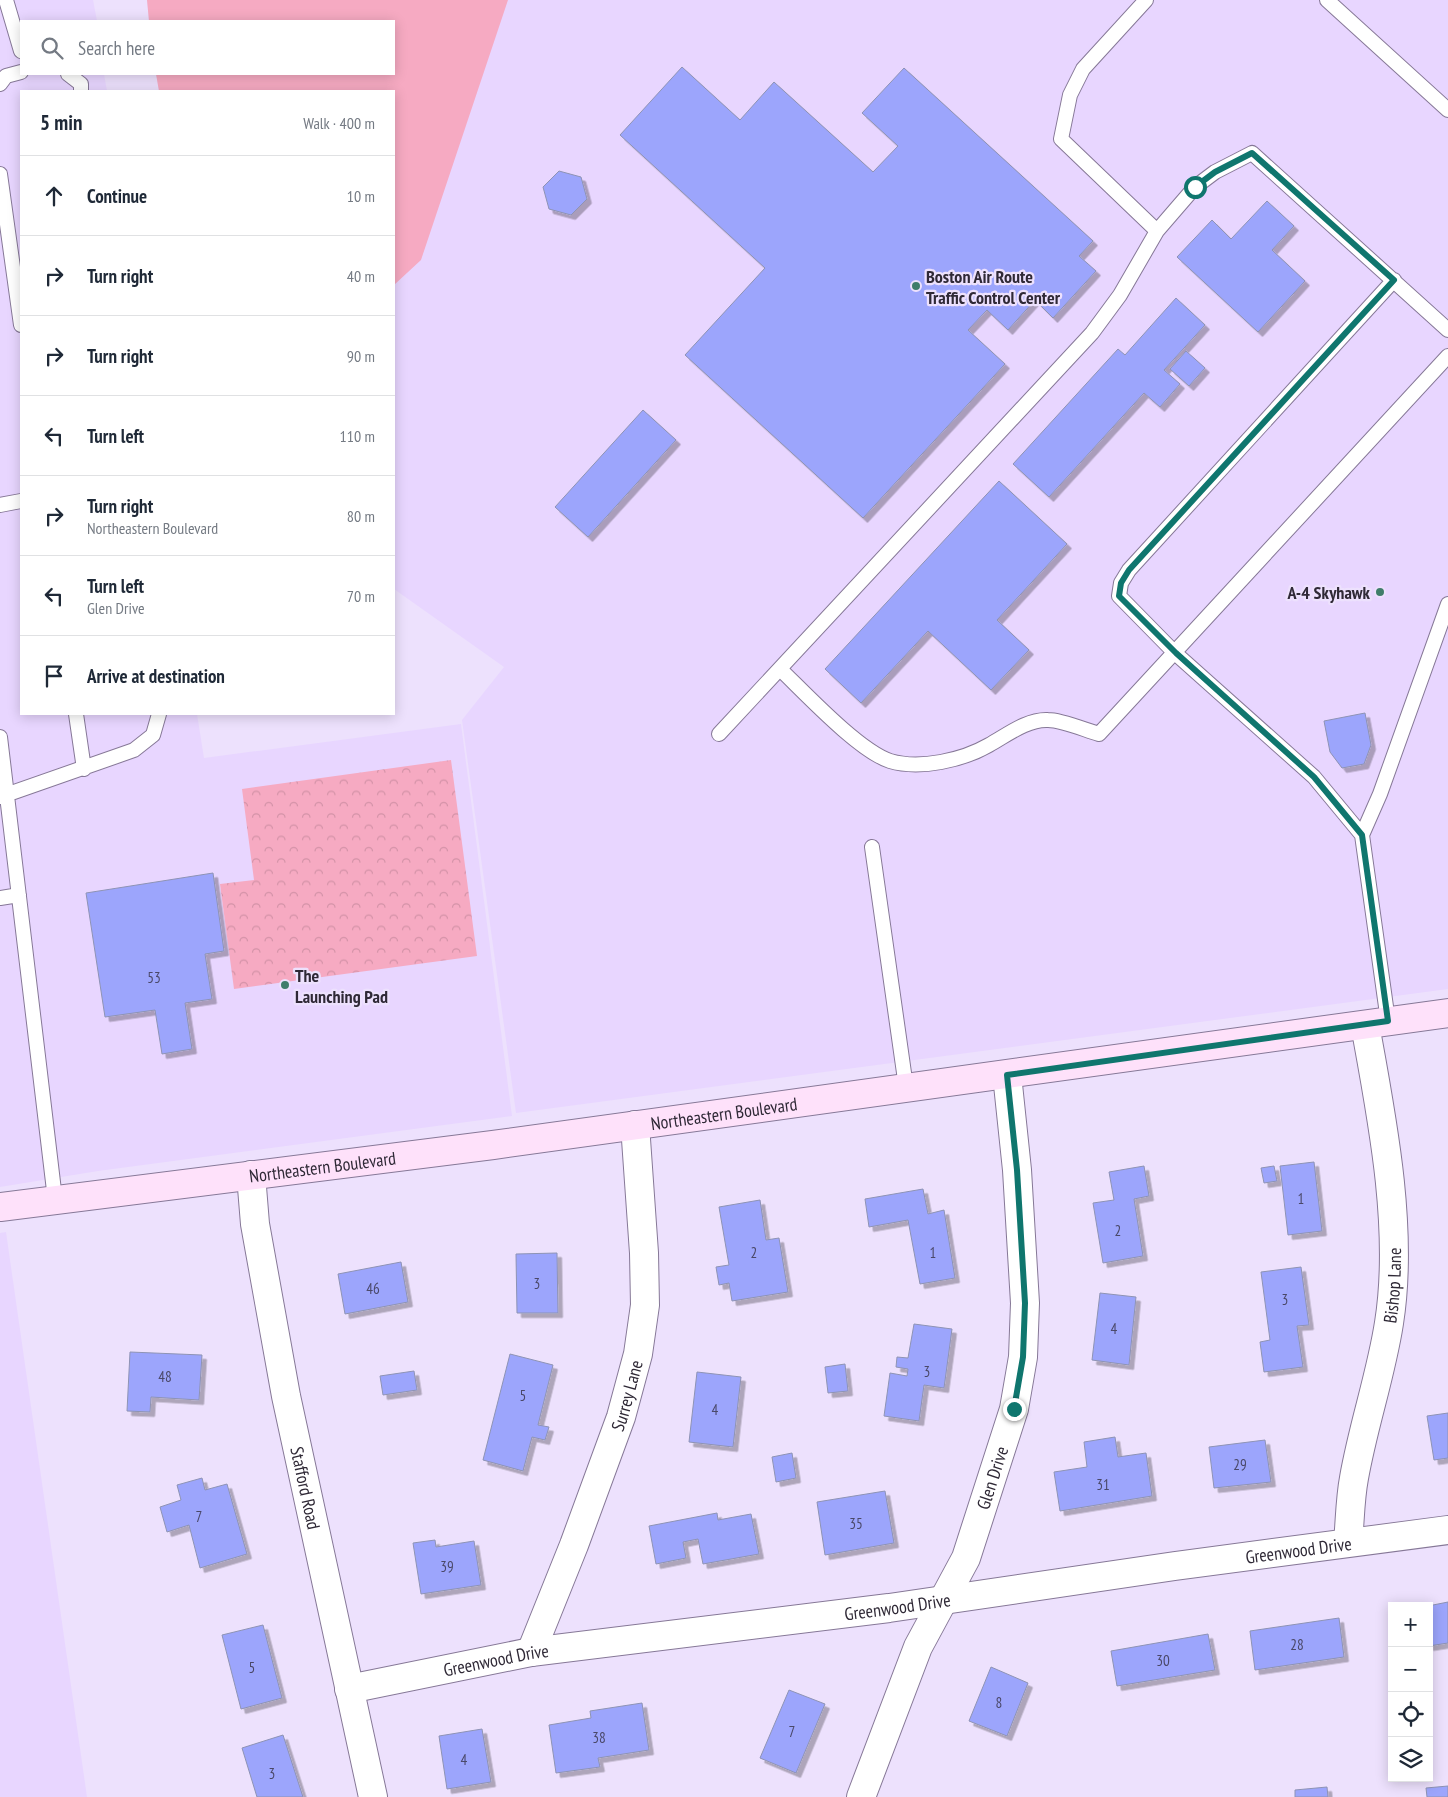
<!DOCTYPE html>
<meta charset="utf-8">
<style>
:root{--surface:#fff;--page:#f2f2f3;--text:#1f2937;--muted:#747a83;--line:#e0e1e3}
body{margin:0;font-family:"PT Sans Narrow",sans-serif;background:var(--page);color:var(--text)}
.controls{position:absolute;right:15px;bottom:15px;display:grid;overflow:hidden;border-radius:0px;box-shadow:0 2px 12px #0003}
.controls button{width:45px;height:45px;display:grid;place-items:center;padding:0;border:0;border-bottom:1px solid var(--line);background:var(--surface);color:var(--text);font:25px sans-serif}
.stop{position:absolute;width:15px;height:15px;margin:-11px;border:4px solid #0f766e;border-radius:50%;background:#fff}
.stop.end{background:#0f766e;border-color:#fff;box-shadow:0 1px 5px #0008}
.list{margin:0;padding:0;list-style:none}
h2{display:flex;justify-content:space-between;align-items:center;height:65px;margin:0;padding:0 20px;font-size:21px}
h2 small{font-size:16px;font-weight:400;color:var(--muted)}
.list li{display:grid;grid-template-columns:32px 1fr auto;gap:15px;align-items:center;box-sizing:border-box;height:80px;padding:0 20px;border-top:1px solid var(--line)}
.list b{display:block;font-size:19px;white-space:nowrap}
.list p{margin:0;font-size:16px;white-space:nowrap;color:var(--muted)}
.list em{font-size:16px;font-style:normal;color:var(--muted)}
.icon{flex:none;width:28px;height:28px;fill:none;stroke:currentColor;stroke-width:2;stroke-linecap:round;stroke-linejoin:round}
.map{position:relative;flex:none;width:1448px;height:1797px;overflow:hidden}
.search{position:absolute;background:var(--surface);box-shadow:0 2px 12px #0003;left:20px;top:20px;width:375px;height:55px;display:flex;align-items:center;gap:12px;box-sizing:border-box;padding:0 18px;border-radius:0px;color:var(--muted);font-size:19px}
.panel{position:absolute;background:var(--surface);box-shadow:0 2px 12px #0003;left:20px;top:90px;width:375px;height:625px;border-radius:0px}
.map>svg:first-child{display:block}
</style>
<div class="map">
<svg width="1448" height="1797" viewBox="0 0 1448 1797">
<defs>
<pattern id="park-crowns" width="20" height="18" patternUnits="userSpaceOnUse" patternTransform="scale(1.25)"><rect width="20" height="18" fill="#f6aac2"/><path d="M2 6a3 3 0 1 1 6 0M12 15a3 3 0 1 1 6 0" fill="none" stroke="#d392a7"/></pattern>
<filter id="shadow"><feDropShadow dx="4.5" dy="4.5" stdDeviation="0" flood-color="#0004"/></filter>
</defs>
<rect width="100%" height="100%" fill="#ede1fd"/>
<path fill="#e8d6ff" d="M0 0H93L97 21H21V74H104L107 91H21V714H197L204 758 461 724 512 1116 98 1171 0 1187Z
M147 0H1448V989L516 1113 462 720 504 667 394 589V91H159L156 74H394V21H149Z
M6 1232 87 1797H0V1233Z"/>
<path fill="url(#park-crowns)" d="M451 760 477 956 234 989 220 884 254 880 242 789Z"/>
<path fill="#f6aac2" d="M147 0H508L421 260 394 285V91H159L156 74H394V21H149Z"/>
<path fill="#9ca5fc" stroke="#8e93b4" filter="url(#shadow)" d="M682 67 740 120 774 82 873 172 898 146 862 113 904 68 1093 241 1079 256 1096 271 1053 318 1035 300 1008 330 987 310 968 330 1005 364 863 518 685 355 765 268 620 135Z
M559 171 581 177 587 199 571 215 549 209 543 187Z
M1267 201 1294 226 1272 250 1305 281 1258 332 1177 257 1212 220 1231 239Z
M1176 298 1205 325 1164 370 1180 384 1160 407 1144 393 1049 497 1013 464 1118 349 1125 355Z
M1186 351 1205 368 1189 386 1170 369Z
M643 410 676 440 588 537 555 507Z
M999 481 1067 544 997 620 1029 650 991 690 928 631 861 703 825 669Z
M1365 713 1371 745 1364 764 1342 768 1330 752 1324 721Z
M213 873 224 951 205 954 212 999 185 1003 192 1049 162 1054 155 1010 105 1017 86 893Z
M1314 1162 1322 1231 1288 1235 1280 1166Z
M1144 1166 1149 1196 1134 1199 1143 1256 1103 1263 1093 1203 1114 1200 1109 1172Z
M1274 1166 1277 1181 1264 1183 1261 1168Z
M923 1189 928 1214 944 1210 955 1278 920 1284 908 1220 869 1227 865 1199Z
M760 1200 766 1240 779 1238 788 1292 732 1301 729 1283 719 1285 716 1267 729 1265 719 1207Z
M557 1253 558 1313H517L516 1254Z
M401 1262 408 1302 345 1314 338 1274Z
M1301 1267 1309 1325 1297 1326 1303 1367 1264 1372 1260 1342 1270 1340 1261 1272Z
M1100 1293 1136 1297 1129 1365 1092 1360Z
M914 1324 952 1329 944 1388 924 1385 919 1421 884 1416 890 1373 907 1376 908 1369 896 1367 897 1357 908 1358Z
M130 1352 202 1355 199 1400 151 1397 150 1412 127 1411Z
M510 1354 553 1365 538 1425 549 1427 545 1440 532 1437 523 1471 483 1460Z
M845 1364 848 1391 828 1393 825 1367Z
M414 1371 417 1390 383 1395 380 1376Z
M697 1372 741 1377 733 1447 689 1442Z
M1448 1413V1458L1434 1460 1427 1416Z
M1115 1437 1118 1457 1146 1453 1152 1496 1060 1511 1054 1472 1087 1467 1084 1442Z
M1265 1440 1271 1482 1214 1488 1209 1447Z
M792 1453 796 1478 776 1482 772 1457Z
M202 1478 205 1490 227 1484 247 1554 200 1568 189 1525 167 1532 160 1507 181 1500 177 1485Z
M885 1491 894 1543 825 1555 817 1502Z
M717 1513 718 1520 751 1514 759 1554 703 1564 698 1539 683 1542 686 1558 656 1564 649 1526Z
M435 1540 436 1547 474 1541 481 1585 421 1594 413 1543Z
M1448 1602V1643L1429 1646 1428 1606Z
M1339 1618 1344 1657 1255 1670 1250 1631Z
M263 1625 282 1698 241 1709 222 1635Z
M1208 1634 1215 1670 1117 1686 1111 1651Z
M991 1667 1028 1683 1007 1736 969 1721Z
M789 1690 825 1704 796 1773 760 1758Z
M642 1703 649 1750 598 1758 600 1767 556 1773 549 1725 591 1718 590 1711Z
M482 1729 491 1782 447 1789 439 1736Z
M283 1735 303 1797H257L242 1748Z
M1448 1786V1797H1427L1426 1788Z
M1327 1787 1328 1797H1295V1790Z"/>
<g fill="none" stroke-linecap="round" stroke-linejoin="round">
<g stroke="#867897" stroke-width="16">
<path id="lane" d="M6 0 21 51
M1327 0 1448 110
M68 74 81 84V91
M0 84 6 76 21 72
M0 174 21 325
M1157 231 1195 187 1215 172 1252 153 1448 330
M0 505 21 501
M780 669C805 693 859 751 890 761 920 770 963 760 989 745 1007 735 1027 719 1048 720 1062 720 1085 730 1099 734L1448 356
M76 714 84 769
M719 734 1092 333 1120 295 1157 231 1061 139 1070 95 1083 69 1146 0
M0 737 55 1199
M0 797 134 750 153 735 159 714
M1362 835 1380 794 1448 604
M872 847 906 1087
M0 898 19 895
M1388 1021 1362 835 1314 777 1175 653 1119 596 1121 583 1129 570 1394 280"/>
</g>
<g stroke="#867897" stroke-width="30">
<g id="street">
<path id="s1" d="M251 1175 255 1224 286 1396 373 1797"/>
<path id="s2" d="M1348 1542C1350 1521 1350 1499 1354 1478 1363 1426 1381 1375 1389 1323 1404 1229 1382 1118 1365 1025"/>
<path id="s3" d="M531 1652 574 1545 621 1417 638 1354 645 1305 644 1253 635 1125"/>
<path id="s4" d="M349 1689 531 1652 889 1608 1175 1566 1448 1530"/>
<path id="s5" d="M861 1797 918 1647 966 1558 1014 1409 1023 1357 1025 1303 1017 1170 1007 1075"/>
</g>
</g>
<g stroke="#867897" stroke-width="30">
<g id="secondary">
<path id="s6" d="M0 1207 493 1145 1448 1013"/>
</g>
</g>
<use href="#lane" stroke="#fff" stroke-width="14"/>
<use href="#street" stroke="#fff" stroke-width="28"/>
<use href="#secondary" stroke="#fee1fa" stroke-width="28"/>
</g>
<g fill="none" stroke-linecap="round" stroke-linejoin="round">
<path stroke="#0f766e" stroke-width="6" d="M1014 1409 1023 1357 1025 1303 1017 1170 1007 1075 1388 1021 1362 835 1314 777 1176 653 1119 596 1121 583 1129 570 1394 280 1252 153 1215 172 1195 187"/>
</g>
<g fill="#3f7d6a" stroke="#ede1fd" stroke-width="2">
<circle cx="916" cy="286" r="5"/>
<circle cx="1380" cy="592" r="5"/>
<circle cx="285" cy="985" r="5"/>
</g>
<g text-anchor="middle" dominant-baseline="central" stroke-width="4.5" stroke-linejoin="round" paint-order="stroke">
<g font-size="15" fill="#4a4868">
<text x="154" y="977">53</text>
<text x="1301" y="1198">1</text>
<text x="1118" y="1230">2</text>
<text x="754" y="1252">2</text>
<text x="933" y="1252">1</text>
<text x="537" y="1283">3</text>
<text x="373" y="1288">46</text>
<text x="1285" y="1299">3</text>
<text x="1114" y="1328">4</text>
<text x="927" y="1371">3</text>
<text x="165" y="1376">48</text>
<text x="523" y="1395">5</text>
<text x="715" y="1409">4</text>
<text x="1240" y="1464">29</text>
<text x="1103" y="1484">31</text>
<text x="199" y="1516">7</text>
<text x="856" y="1523">35</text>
<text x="447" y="1566">39</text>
<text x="1297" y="1644">28</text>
<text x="1163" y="1660">30</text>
<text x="252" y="1667">5</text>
<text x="999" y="1702">8</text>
<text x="792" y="1731">7</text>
<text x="599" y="1737">38</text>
<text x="464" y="1759">4</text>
<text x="272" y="1773">3</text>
</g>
<g font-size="18" font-weight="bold" fill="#2f2936" stroke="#ede1fd" text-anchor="start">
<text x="926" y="276">Boston Air Route<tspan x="926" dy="21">Traffic Control Center</tspan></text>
<text x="1370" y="592" text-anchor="end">A-4 Skyhawk</text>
<text x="295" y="975">The<tspan x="295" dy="21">Launching Pad</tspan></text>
</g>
<g font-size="18" fill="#2f2936" stroke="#ede1fd">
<text stroke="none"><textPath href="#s6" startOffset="730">Northeastern Boulevard</textPath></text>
<text stroke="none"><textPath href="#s6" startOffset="325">Northeastern Boulevard</textPath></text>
<text stroke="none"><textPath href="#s2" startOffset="261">Bishop Lane</textPath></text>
<text stroke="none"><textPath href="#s3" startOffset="274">Surrey Lane</textPath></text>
<text stroke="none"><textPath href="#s5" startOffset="346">Glen Drive</textPath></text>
<text stroke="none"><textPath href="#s1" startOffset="318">Stafford Road</textPath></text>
<text stroke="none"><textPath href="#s4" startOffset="960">Greenwood Drive</textPath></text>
<text stroke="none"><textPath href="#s4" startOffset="555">Greenwood Drive</textPath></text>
<text stroke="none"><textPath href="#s4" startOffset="150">Greenwood Drive</textPath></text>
</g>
</g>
</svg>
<div class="controls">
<button>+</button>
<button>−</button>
<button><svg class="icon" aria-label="locate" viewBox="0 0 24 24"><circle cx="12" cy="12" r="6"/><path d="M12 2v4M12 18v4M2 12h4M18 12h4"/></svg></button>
<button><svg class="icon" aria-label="layers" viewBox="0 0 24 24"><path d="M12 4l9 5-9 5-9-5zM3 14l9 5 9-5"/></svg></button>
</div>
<div class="stop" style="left:1195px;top:187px"></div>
<div class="stop end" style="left:1014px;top:1409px"></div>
<div class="search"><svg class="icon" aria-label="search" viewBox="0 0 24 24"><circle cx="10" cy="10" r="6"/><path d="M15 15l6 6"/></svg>Search here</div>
<section class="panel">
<h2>5 min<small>Walk · 400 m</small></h2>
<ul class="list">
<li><svg class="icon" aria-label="ahead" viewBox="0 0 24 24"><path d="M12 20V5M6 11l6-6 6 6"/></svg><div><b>Continue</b></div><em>10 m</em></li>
<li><svg class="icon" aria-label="right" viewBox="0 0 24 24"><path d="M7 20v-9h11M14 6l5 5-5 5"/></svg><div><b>Turn right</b></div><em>40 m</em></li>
<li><svg class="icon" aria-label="right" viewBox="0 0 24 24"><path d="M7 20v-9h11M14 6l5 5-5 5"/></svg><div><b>Turn right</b></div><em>90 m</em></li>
<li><svg class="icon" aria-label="left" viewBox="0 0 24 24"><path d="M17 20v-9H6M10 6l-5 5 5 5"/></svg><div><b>Turn left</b></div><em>110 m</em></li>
<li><svg class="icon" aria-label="right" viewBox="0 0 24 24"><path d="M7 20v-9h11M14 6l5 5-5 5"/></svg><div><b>Turn right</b><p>Northeastern Boulevard</p></div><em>80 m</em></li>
<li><svg class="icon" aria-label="left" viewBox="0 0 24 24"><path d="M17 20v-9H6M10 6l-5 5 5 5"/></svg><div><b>Turn left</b><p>Glen Drive</p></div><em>70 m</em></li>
<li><svg class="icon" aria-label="arrive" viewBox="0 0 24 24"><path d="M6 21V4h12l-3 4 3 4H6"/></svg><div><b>Arrive at destination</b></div></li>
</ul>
</section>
</div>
